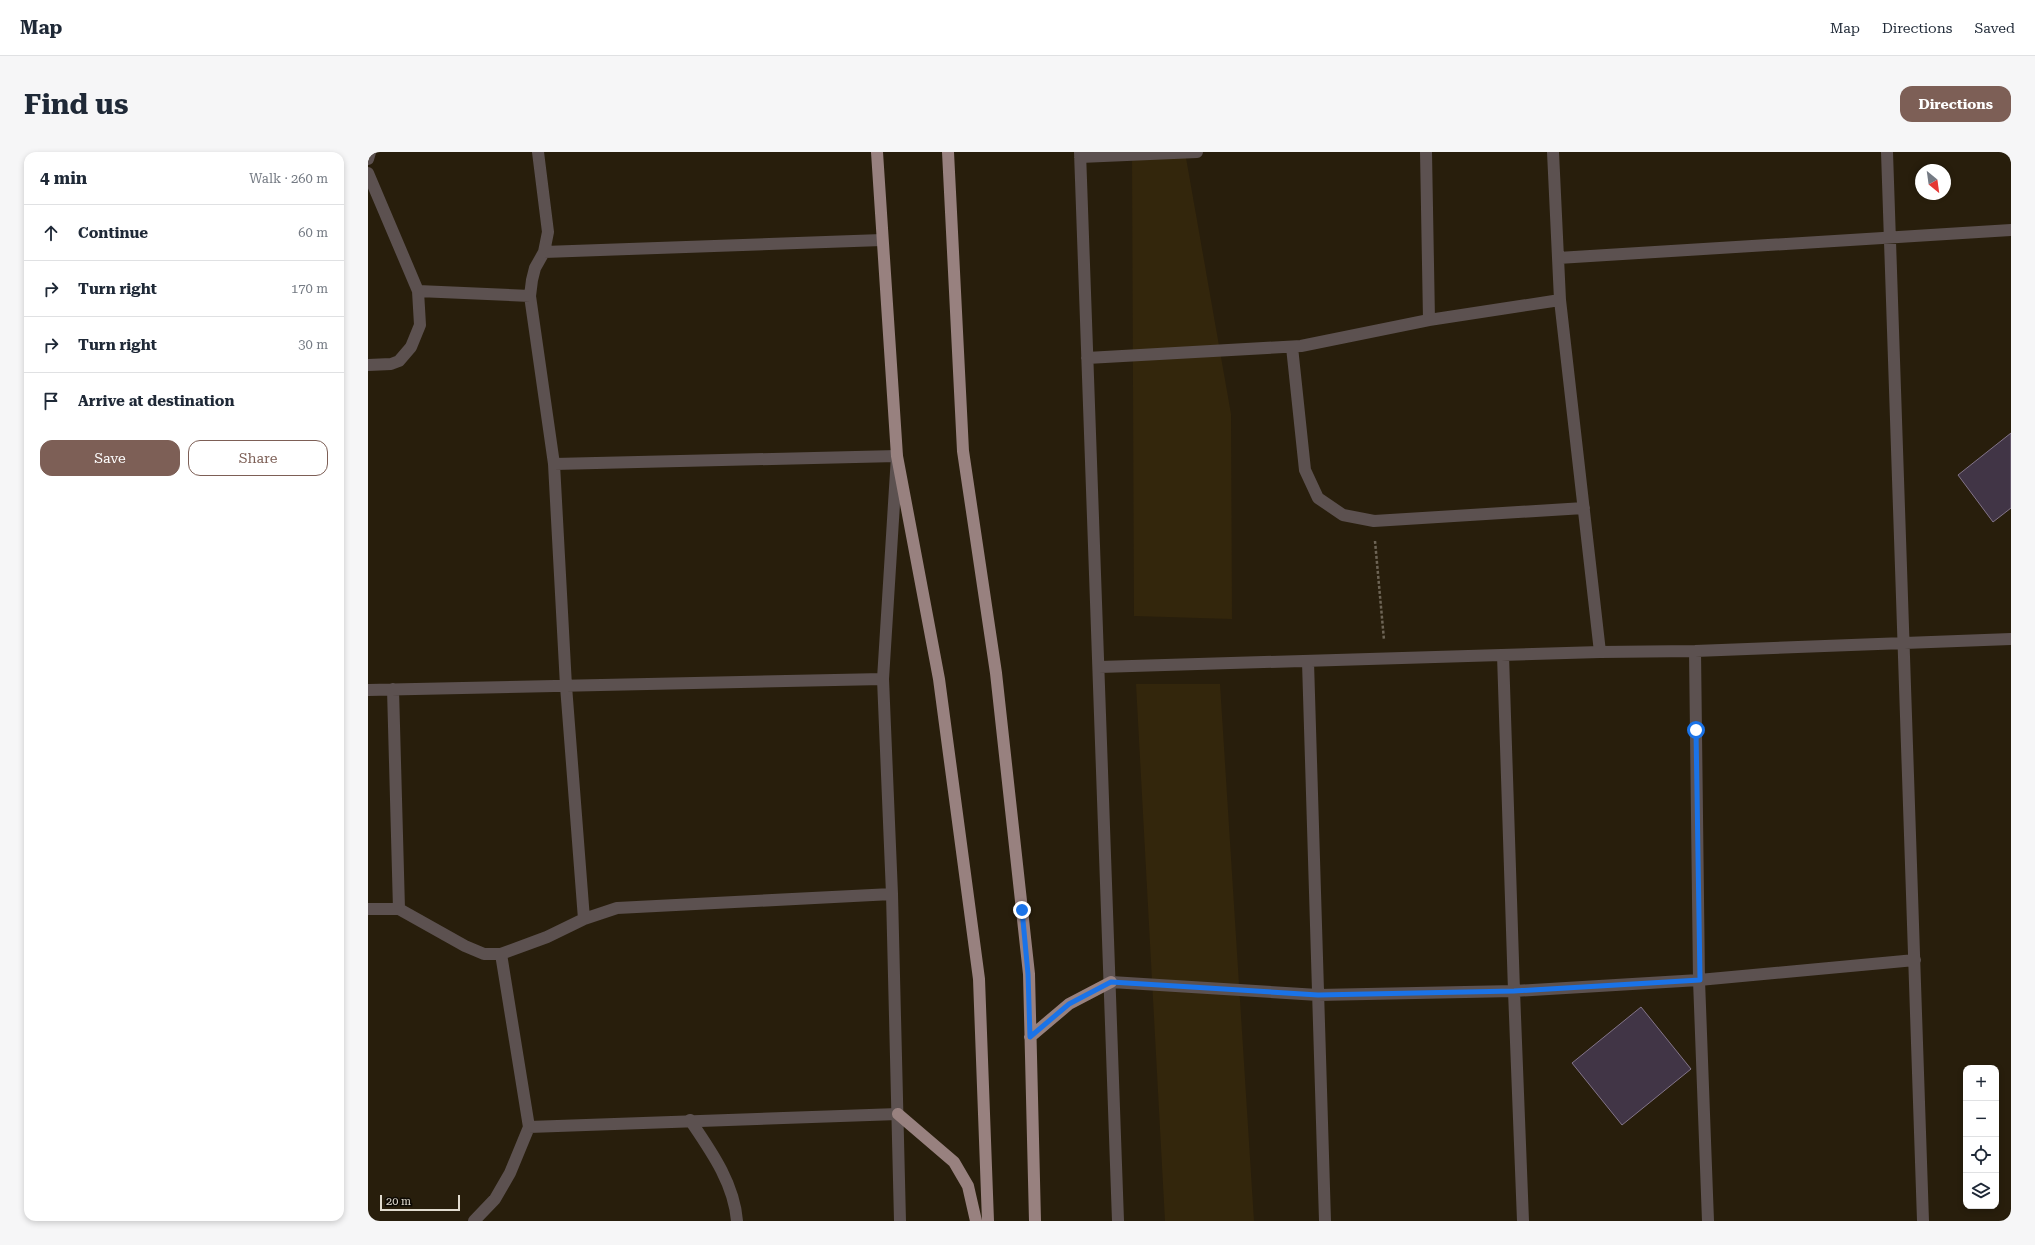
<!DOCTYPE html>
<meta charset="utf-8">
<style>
:root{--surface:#fff;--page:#f6f6f7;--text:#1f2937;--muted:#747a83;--line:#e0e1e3;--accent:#7d5f56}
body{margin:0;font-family:"Roboto Serif",serif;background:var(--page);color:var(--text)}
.controls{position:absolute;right:12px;bottom:12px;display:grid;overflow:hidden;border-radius:8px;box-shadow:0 2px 6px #0003}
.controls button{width:36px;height:36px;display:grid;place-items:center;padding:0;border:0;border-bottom:1px solid var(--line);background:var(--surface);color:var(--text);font:20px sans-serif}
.compass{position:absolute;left:1547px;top:12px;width:36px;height:36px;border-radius:50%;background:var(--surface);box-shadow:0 2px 6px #0003;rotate:151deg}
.scale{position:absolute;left:12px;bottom:10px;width:80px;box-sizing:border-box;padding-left:4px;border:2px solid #e2dcd0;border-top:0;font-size:11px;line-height:14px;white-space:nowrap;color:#e2dcd0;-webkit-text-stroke:3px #0d0903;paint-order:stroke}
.stop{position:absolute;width:12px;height:12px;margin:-9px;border:3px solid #1a73e8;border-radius:50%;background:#fff}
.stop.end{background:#1a73e8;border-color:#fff;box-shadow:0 1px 4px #0008}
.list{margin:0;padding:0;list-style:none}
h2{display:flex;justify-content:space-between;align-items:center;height:52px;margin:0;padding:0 16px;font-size:17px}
h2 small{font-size:13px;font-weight:400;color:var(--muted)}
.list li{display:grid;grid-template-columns:26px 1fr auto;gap:12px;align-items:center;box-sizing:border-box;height:56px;padding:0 16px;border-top:1px solid var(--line)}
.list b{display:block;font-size:15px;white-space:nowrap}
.list em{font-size:13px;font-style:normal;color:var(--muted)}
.actions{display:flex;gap:8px;padding:12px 16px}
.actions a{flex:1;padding:9px 0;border:1px solid var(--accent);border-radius:12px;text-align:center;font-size:14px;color:var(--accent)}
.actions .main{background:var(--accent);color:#fff}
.icon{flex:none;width:22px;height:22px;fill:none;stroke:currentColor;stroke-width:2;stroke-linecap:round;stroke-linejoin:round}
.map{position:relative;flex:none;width:1643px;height:1069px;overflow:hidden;border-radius:12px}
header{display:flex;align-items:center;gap:24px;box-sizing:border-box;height:56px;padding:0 20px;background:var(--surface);border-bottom:1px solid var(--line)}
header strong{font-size:19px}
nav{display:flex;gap:22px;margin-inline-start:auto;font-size:14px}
.intro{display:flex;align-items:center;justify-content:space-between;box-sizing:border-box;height:96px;padding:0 24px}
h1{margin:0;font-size:28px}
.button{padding:10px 18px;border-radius:12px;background:var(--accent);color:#fff;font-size:14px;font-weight:700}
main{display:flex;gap:24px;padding:0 24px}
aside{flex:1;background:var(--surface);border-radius:12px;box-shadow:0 2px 6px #0003}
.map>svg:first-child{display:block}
</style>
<header>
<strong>Map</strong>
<nav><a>Map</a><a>Directions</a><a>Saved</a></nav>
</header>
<div class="intro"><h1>Find us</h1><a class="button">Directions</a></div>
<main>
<aside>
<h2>4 min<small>Walk · 260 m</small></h2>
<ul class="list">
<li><svg class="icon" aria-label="ahead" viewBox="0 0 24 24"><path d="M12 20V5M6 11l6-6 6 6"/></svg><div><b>Continue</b></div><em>60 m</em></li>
<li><svg class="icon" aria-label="right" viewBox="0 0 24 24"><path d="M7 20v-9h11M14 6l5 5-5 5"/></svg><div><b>Turn right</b></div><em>170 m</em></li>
<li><svg class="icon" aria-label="right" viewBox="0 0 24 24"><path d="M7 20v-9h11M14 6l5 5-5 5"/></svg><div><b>Turn right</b></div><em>30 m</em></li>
<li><svg class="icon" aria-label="arrive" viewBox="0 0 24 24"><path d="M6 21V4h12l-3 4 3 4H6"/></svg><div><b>Arrive at destination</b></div></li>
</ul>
<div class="actions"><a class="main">Save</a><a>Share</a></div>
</aside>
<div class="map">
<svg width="1643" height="1069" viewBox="0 0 1643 1069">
<rect width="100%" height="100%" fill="#281e0c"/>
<path fill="#33260c" d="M764 0H817L863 262 864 467 766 464Z
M768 532H852L886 1069H797Z"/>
<path fill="#413546" stroke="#837589" d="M1643 281V356L1625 370 1590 323Z
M1273 855 1323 917 1254 973 1204 911Z"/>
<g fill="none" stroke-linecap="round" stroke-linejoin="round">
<path stroke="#6d6455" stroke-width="2.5" stroke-dasharray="3 2" stroke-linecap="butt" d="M1007 389 1016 488"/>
<path stroke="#5c5150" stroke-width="12" d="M170 0 180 80 176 100 167 116 164 128 162 144 186 312 198 534 216 767
M712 0 750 1069
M1058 0 1061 168
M1185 0 1192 148 1232 500
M1519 0 1555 1069
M712 5 829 0
M0 7 2 0
M0 21 50 139 52 173 43 195 31 209 23 212 0 213
M176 100 514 88
M1190 106 1643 78
M50 139 162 144
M924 195 937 318 950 346 975 363 1006 369 1216 356
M719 206 933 194 1061 168 1192 148
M186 312 529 304 515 527 524 742 532 1069
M1327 499 1331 828 1340 1069
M1135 503 1146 839 1155 1069
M940 510 957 1069
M731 515 1232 500 1327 499 1643 487
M25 537 31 757
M0 538 515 527
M0 757H31L97 794 116 802H133L179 785 216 767 249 756 524 742
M743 830 950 843 1146 839 1331 828 1547 808
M322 968C343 999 366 1031 369 1069
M161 975 530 962
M106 1069 127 1047 142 1021 161 975 133 802"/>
<path stroke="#98817f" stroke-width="12" d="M509 0 529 304 571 527 611 827 620 1069
M580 0 595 299 628 521 661 822 667 1069
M662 885 701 852 743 830
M530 962 586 1010 600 1034 608 1069"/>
</g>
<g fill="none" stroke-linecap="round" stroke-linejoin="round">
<path stroke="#1a73e8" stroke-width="5" d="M654 758 660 822 662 885 701 852 743 830 950 843 1146 839 1332 828 1328 578"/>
</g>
</svg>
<div class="controls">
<button>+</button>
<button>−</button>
<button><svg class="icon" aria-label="locate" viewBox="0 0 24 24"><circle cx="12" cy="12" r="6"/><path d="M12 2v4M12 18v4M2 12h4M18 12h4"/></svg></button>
<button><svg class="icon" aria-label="layers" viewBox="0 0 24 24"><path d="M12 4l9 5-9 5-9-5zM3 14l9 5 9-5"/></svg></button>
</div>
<svg class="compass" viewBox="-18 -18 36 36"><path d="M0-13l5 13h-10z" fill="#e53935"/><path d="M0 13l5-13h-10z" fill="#747a83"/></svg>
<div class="scale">20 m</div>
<div class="stop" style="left:1328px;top:578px"></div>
<div class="stop end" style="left:654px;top:758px"></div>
</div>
</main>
